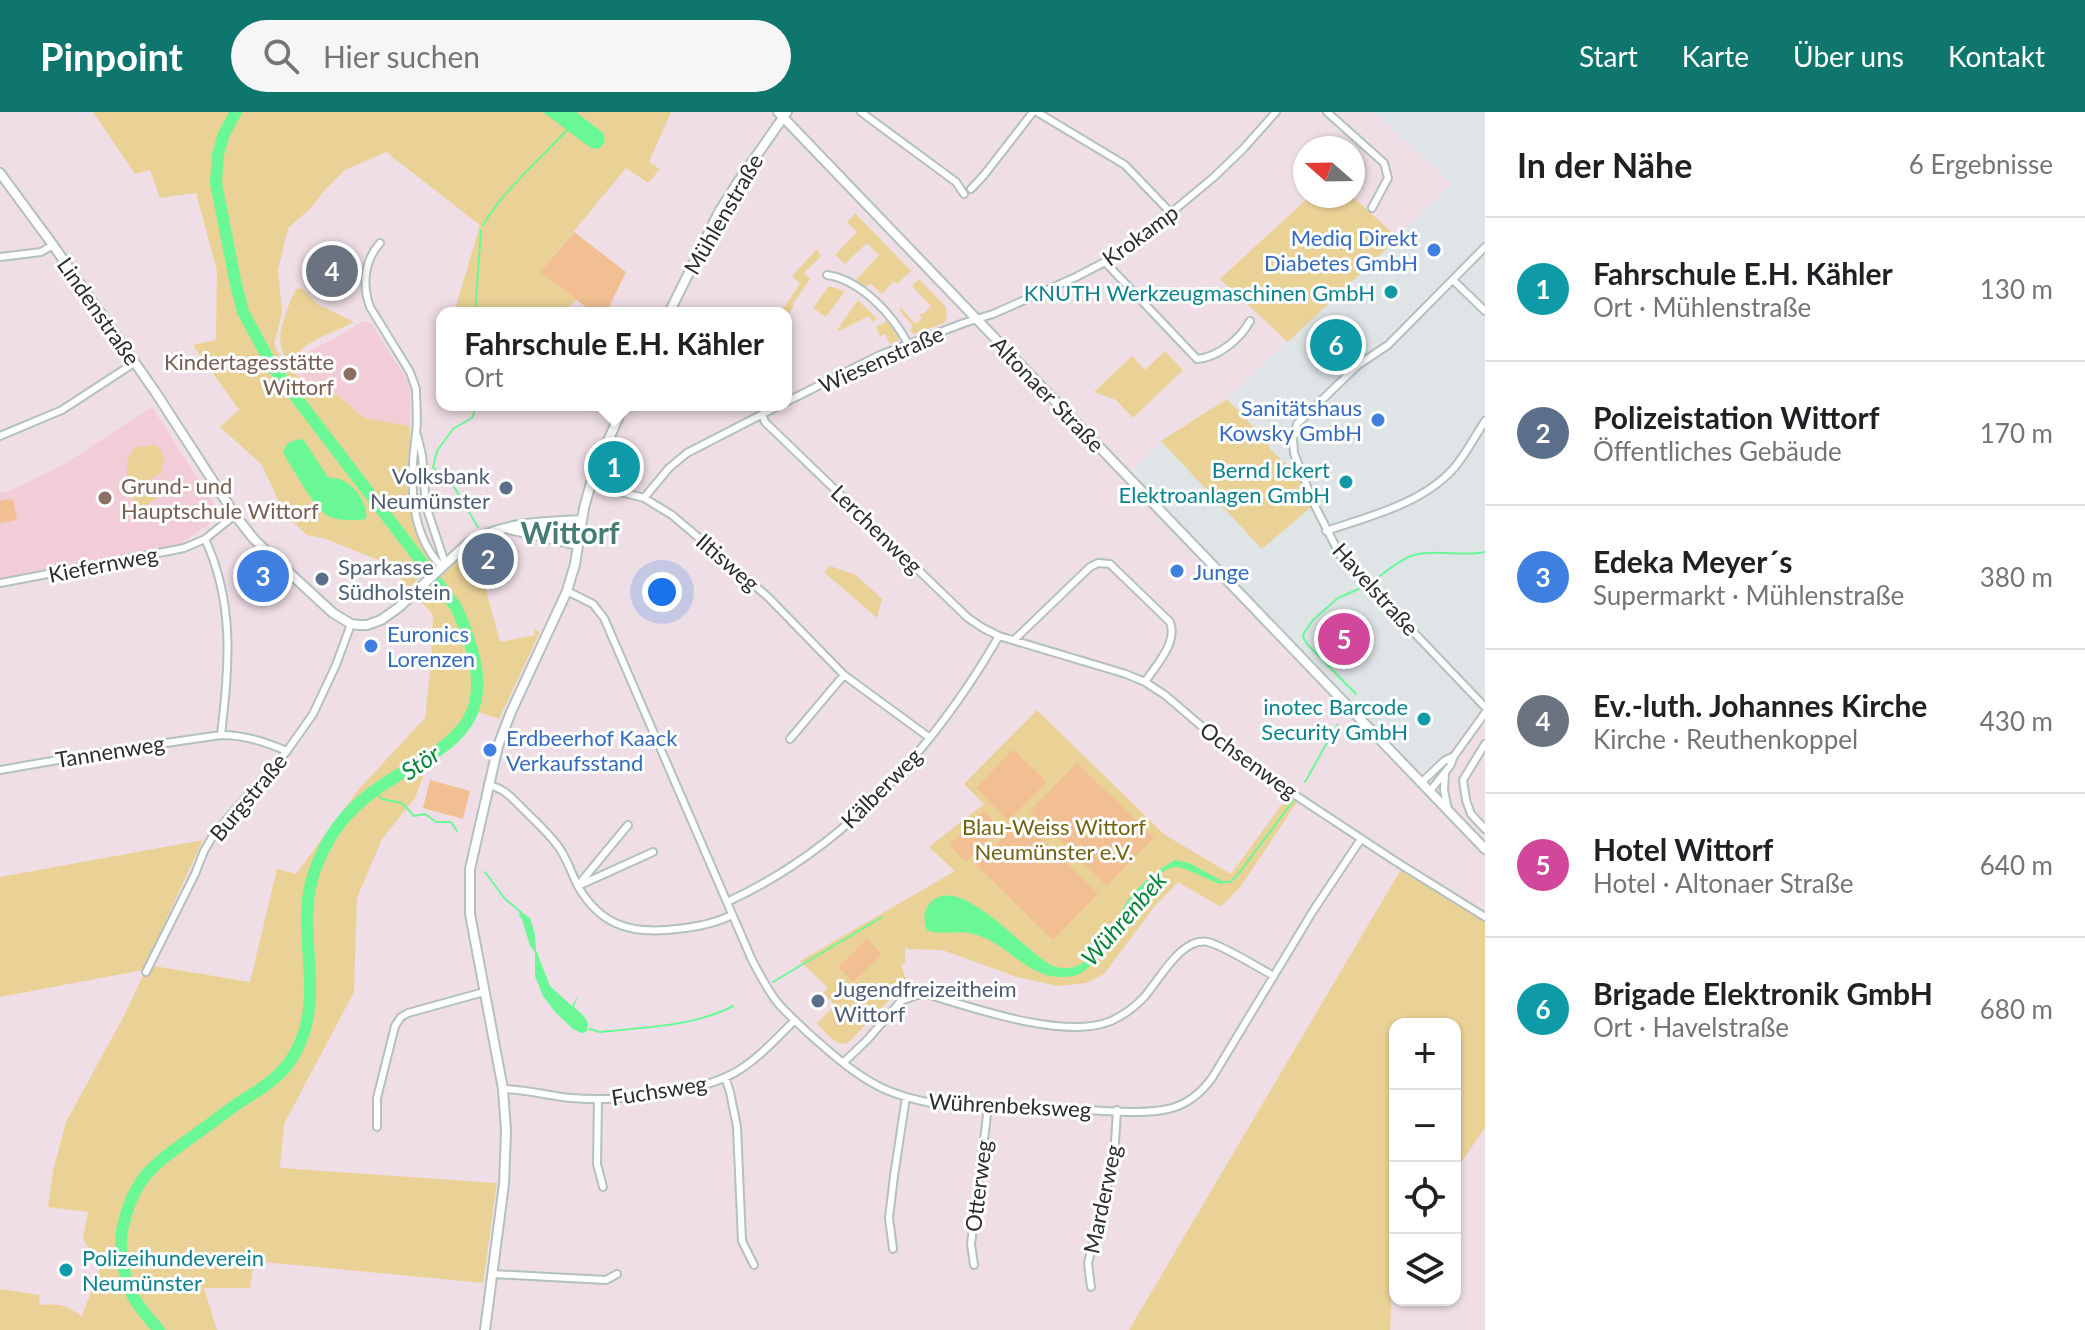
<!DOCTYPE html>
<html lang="de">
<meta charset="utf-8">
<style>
:root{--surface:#fff;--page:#f6f6f6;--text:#202124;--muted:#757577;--line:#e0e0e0;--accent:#0f766e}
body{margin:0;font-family:Lato,sans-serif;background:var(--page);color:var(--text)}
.controls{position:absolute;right:24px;bottom:24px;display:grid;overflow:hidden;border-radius:16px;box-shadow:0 2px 6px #0004}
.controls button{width:72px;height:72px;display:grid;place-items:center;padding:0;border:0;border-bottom:2px solid var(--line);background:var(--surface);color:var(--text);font:40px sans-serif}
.compass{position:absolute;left:1293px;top:24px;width:72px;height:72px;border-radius:50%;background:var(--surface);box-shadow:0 2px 6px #0004;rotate:290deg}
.you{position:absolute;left:662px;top:480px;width:28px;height:28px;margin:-20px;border:6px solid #fff;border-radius:50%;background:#1a73e8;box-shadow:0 0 0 12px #1a73e833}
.badge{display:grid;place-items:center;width:52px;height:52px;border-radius:50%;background:var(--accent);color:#fff;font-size:26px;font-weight:700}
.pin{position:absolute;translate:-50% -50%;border:4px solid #fff;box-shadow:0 2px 8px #0006}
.popup{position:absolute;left:436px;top:195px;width:356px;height:104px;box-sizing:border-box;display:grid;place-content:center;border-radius:16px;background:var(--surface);filter:drop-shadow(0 2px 6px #0005);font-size:26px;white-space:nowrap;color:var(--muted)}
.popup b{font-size:30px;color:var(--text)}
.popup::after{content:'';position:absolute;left:50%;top:100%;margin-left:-16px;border:16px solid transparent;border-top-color:var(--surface)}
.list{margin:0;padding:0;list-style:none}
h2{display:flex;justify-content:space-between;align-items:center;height:104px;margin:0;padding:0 32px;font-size:34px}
h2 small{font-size:26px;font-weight:400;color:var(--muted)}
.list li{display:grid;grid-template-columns:52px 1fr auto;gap:24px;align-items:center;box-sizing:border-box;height:144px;padding:0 32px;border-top:2px solid var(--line)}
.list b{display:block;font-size:30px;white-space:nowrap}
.list p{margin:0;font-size:26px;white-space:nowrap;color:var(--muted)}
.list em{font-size:26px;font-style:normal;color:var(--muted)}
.icon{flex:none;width:44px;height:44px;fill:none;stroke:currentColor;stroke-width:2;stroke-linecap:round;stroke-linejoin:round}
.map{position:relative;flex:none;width:1485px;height:1218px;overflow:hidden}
header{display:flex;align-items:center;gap:48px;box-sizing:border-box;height:112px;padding:0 40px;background:var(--accent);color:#fff}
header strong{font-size:38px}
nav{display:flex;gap:44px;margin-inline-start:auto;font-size:28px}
.search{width:560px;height:72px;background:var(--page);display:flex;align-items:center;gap:20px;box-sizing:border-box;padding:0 28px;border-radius:44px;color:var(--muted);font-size:30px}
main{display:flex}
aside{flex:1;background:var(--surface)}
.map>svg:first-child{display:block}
</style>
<header>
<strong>Pinpoint</strong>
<div class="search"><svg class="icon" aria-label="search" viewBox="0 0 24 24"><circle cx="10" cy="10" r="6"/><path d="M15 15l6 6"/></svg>Hier suchen</div>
<nav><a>Start</a><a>Karte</a><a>Über uns</a><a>Kontakt</a></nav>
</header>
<main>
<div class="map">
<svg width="1485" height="1218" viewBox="0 0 1485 1218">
<rect width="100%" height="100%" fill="#efdee5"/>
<path fill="#dfe5e7" d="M1375 0H1485V590L1441 648 1431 657 1424 658 1413 653 1304 542 1130 360 1161 329 1227 287 1452 72Z"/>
<path fill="#f2cdd7" d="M363 209 371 211 407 268 410 278V314L365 306 359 303 340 285 321 273 297 264V251L305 241 339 224Z
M152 295 214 392 216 401 212 410 182 431 169 435 0 469V380L9 379 63 353Z"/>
<path fill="#ead297" d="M93 0H671L649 50 660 57 648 71 626 56 541 159 577 188 561 201H454L480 113 386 40 345 58 323 80 311 96 288 116 278 158 282 201 274 232C278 239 281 248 286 254 299 270 325 273 341 286 350 292 355 301 365 306L410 314C409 368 404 402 434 451L409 476 388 452 326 427 307 423 284 401 262 353 220 315 239 298 193 233 216 228 217 159 196 81 160 86 150 58 135 62Z
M1310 84H1352L1398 126 1288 230 1220 167Z
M855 101 911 159 897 172 894 169 882 182 870 171 866 175 856 168 879 143 867 131 845 152 835 143 857 120 847 110Z
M817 137 821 144 804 161 810 167 793 192 794 194 788 203 782 198 800 172 792 164Z
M919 167 946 195 947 206 944 211 914 222 910 218 913 214 899 198 901 196 916 212 922 206 919 202H923L931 194 912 174Z
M829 174 845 179 826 205 813 196Z
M302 176 317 192 354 210C334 221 295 231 291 255 277 234 278 224 286 201 289 192 292 184 296 177Z
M858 188 877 207 872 210 869 204 839 219 837 218Z
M887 209 899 224 898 229 890 232 885 222 880 224 876 215Z
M1165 239 1183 258 1133 306 1116 288 1094 280 1132 244 1145 258Z
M1227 287 1267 329 1270 337 1298 363 1310 396 1262 437 1161 329Z
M154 333 160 336 165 347 161 356 163 360 151 367 158 380H160L161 383 148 392 135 396C131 378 119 348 136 335Z
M459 447 475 471 483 467 500 530 535 523 534 517 540 520 499 607 472 598 462 618 453 628 431 644 415 686 382 727 357 786 354 880 284 1012 280 1056 497 1071 483 1171 254 1149 250 1176H204L217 1218H0V1177L40 1183 39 1193C62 1192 63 1192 82 1204L100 1156 83 1126 88 1100 48 1095 53 1059 66 1010 125 902 148 853 250 870 277 757 296 762 359 677 425 606 431 551 433 503 418 486Z
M830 454 856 463 882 487 877 506 824 460Z
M1037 598 1165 723 1231 762 1288 684 1297 690 1241 774 1221 795 1178 770 1155 794 1104 862 1086 871 1058 874 1017 865 942 838 907 837 905 834V851L901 853 907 870 848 931C835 935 825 920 817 911L835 893 823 881 828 876 800 849 955 759 929 735 984 692 964 672Z
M203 728 143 858 0 885V765Z
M1403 754 1485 805V1016L1455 1059V912H1395V1122L1390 1218H1129Z"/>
<path fill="#f1bf92" d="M574 120 626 160 606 201H594L540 160Z
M13 387 17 408 0 411V389Z
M1013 637 1047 670 1008 709 976 676Z
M1077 651 1154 725 1107 774 1030 699Z
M430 668 470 679 463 707 423 696Z
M983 699 1000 715 966 750 949 733Z
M1021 707 1098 782 1053 828 976 753Z
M867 827 882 842 853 870 838 855Z"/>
<path fill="#6af897" d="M543 0H576L603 21 605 30 599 37 591 36Z
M303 327 328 365C332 366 337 366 342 368 355 373 369 394 366 407 355 409 338 409 328 404 315 397 292 355 283 341 285 330 293 328 303 327Z
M1175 748 1189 751 1224 770 1221 772C1210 769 1184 754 1175 755 1168 755 1160 762 1155 767 1148 774 1140 781 1134 789 1120 808 1097 860 1073 864 1030 872 1011 832 974 822 962 818 945 822 932 820L927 818C924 810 923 801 928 794 955 754 1026 841 1051 853 1056 856 1063 856 1069 856 1097 854 1116 803 1132 783 1144 769 1159 757 1175 748Z
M520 799 530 806 535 822 536 838 550 874 572 894 578 884 574 895C582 903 592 908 586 920L581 921 573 917 556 901 543 884 535 864V840L530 834 522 807 519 804Z"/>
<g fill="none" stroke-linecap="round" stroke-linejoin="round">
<path stroke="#6af897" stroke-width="2" d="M483 113C504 78 539 48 567 18
M475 201 481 118
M475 293V298L472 306 453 317 437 339 433 355 444 367 454 375 478 415
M1376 467C1387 459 1400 447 1414 443 1437 437 1462 445 1485 440
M1356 582 1307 532 1303 525 1304 521 1313 508 1338 486 1361 476
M1305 670 1337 613
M376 679 382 687 402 691 414 704 425 702 436 710H451L457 719
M485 760 505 787 521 800
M1222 770H1230L1236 765 1293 689
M773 870 882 805
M589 917 600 920C645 915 693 915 733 894"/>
<path stroke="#6af897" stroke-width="12" d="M159 1218C150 1208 139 1196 133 1184 124 1166 119 1139 122 1119 133 1064 154 1053 196 1022 211 1012 225 1000 240 990 259 978 278 967 291 948 324 898 303 844 308 789 310 767 319 745 330 726 388 628 531 658 456 495L273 255 243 200 235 168 216 71 218 42 224 22 236 0"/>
<g stroke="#b2c1bf" stroke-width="10">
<path id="street" d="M861 0 956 70 964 82
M1037 0 1125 53 1171 101
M1327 0 1384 51 1388 66 1372 96
M971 77 984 63 1033 0
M380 131C364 149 362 173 370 195L410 260 416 277C416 291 418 307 416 321 410 366 408 419 441 454
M1485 135 1388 233 1358 253 1297 312 1293 327 1294 341 1313 390 1340 443 1485 595
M0 145 41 140 53 133
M1105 150 1197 247C1219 245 1240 227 1250 209
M827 163C861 168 893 203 908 232
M1453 168 1485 199
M786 290 880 243 964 211 993 202 1076 165 1116 144 1148 120 1214 65 1243 37 1276 0
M762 302 765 310 968 506 983 516 999 524 1126 562 1145 570 1165 583 1220 630 1298 685 1395 749 1485 805
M417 323 422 343 426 394 445 451
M0 324 62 298 134 251
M590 372 644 386 672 403 768 485 844 563 930 626
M644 386 669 356 687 341 780 293
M235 403 205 427C235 492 229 553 221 623 245 623 265 630 287 639
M1326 419C1370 404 1422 392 1454 356 1466 342 1475 324 1485 309
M0 471 169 439 184 436 205 427
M567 479 593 492 604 506 752 848C760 863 767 877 777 890 786 901 797 910 807 920 830 940 852 961 880 975 935 1002 1016 996 1077 998 1106 998 1140 1003 1168 997 1187 993 1201 981 1212 966L1313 799 1361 727
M1014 528 1090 455 1098 451 1110 452 1170 510C1178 531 1156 553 1145 570
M790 627 844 563
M1485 632 1463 668 1466 688 1471 702 1485 717
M0 658 104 640 221 623
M1445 662 1444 678 1448 698
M1422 670 1444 649 1454 644
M488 673C504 676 512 686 523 697 536 710 550 722 560 737 568 749 572 763 579 776 600 811 627 821 667 818 689 816 712 813 732 803
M1430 679 1450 654 1454 644 1485 601
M580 771 628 713
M578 774 653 740
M727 790C845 736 935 635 999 524
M146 860 195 762 204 739 214 722 287 639 313 602 336 553 351 512
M843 951 867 928 901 889 917 883H930C976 897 1066 928 1111 909 1124 903 1136 894 1145 884 1160 867 1182 824 1208 830 1224 834 1257 855 1274 864
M725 965 730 980 737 1015 742 1129 754 1153
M503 977C526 977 548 984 571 986 614 990 696 982 734 961 757 948 776 927 795 908
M598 987 597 1052 603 1075
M377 1015V986L395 914 401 905 408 901 484 880
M893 1137 889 1106 894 1064 906 985
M974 1153 971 1132 988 995
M492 1162 606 1168 617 1162
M1091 1175 1088 1151 1114 1047 1117 998"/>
</g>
<g stroke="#b2c1bf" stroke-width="12">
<path id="secondary" d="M778 0 1485 737
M0 61 53 133 156 281 235 403 253 426 271 444 333 501 351 512 359 513H367L381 508 398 496 468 431C503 410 542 410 582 408
M669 201 719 100 738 70 787 0
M509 417 578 433
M485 1218 504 1072 506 1019 503 977 470 802V757L498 634 511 600 567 479 575 452 584 396 594 360 624 293"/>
</g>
<use href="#street" stroke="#fff" stroke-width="6"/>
<use href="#secondary" stroke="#fff" stroke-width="8"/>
</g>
<g fill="#3f7fe0" stroke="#fff" stroke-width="3">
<circle cx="1434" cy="138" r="8"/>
<circle cx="1378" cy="308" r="8"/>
<circle cx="1177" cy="459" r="8"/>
<circle cx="371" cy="534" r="8"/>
<circle cx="490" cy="638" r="8"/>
</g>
<g fill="#0f9aa8" stroke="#fff" stroke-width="3">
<circle cx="1391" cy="180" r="8"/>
<circle cx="1346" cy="370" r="8"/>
<circle cx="1424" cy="607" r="8"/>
<circle cx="66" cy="1158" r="8"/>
</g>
<g fill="#8d6e63" stroke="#fff" stroke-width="3">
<circle cx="350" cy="262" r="8"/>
<circle cx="105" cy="386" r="8"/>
</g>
<g fill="#5c6f8a" stroke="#fff" stroke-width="3">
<circle cx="506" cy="376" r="8"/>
<circle cx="322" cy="467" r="8"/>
<circle cx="818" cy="889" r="8"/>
</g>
<g text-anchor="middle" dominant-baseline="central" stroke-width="6" stroke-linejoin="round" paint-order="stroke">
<g font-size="22" fill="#2d2d2d" stroke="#fff">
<text transform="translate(723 102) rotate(-60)">Mühlenstraße</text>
<text transform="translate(1140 123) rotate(-36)">Krokamp</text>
<text transform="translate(99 199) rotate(55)">Lindenstraße</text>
<text transform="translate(881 247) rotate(-24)">Wiesenstraße</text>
<text transform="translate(1048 282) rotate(46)">Altonaer Straße</text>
<text transform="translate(877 417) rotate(44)">Lerchenweg</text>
<text transform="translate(728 450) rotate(41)">Iltisweg</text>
<text transform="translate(103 452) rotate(-11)">Kiefernweg</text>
<text transform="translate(1376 477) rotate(48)">Havelstraße</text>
<text transform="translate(110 639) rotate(-9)">Tannenweg</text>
<text transform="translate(1249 648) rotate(36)">Ochsenweg</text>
<text transform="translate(881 676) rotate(-45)">Kälberweg</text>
<text transform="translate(248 685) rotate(-50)">Burgstraße</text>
<text transform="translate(659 978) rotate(-9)">Fuchsweg</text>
<text transform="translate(1010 993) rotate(3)">Wührenbeksweg</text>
<text transform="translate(978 1074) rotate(-83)">Otterweg</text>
<text transform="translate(1102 1087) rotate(-78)">Marderweg</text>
</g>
<g font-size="22" fill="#366cbe" stroke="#fff" text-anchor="start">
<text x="1418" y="125" text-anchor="end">Mediq Direkt<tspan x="1418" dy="25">Diabetes GmbH</tspan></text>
<text x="1362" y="295" text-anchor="end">Sanitätshaus<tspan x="1362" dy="25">Kowsky GmbH</tspan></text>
<text x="1193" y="459">Junge</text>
<text x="387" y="521">Euronics<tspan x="387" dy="25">Lorenzen</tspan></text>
<text x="506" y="625">Erdbeerhof Kaack<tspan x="506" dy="25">Verkaufsstand</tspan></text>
</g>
<g font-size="22" fill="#0d838f" stroke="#fff" text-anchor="end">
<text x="1375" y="180">KNUTH Werkzeugmaschinen GmbH</text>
<text x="1330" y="357">Bernd Ickert<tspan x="1330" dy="25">Elektroanlagen GmbH</tspan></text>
<text x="1408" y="594">inotec Barcode<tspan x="1408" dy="25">Security GmbH</tspan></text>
<text x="82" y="1145" text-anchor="start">Polizeihundeverein<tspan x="82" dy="25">Neumünster</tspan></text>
</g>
<g font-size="22" fill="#785e54" stroke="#fff" text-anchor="end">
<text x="334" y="249">Kindertagesstätte<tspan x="334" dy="25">Wittorf</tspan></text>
<text x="121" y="373" text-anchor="start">Grund- und<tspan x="121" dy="25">Hauptschule Wittorf</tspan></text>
</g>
<g font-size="22" fill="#4e5e75" stroke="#fff" text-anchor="start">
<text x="490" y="363" text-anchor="end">Volksbank<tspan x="490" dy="25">Neumünster</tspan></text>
<text x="338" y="454">Sparkasse<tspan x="338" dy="25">Südholstein</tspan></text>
<text x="834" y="876">Jugendfreizeitheim<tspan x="834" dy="25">Wittorf</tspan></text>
</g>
<g font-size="22" fill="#726315" stroke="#fff">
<text x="1054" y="714">Blau-Weiss Wittorf<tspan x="1054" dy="25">Neumünster e.V.</tspan></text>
</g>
<g font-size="24" font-style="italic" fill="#068438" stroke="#fff">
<text transform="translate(420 650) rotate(-34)">Stör</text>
<text transform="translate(1123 806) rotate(-49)">Wührenbek</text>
</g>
<g font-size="30" font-weight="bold" fill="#467c76" stroke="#fff">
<text x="570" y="420">Wittorf</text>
</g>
</g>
</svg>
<div class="controls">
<button>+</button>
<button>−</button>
<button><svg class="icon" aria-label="locate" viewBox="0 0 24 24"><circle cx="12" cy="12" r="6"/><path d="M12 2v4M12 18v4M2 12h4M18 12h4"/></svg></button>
<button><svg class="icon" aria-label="layers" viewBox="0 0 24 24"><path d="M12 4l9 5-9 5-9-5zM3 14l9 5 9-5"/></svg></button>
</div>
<svg class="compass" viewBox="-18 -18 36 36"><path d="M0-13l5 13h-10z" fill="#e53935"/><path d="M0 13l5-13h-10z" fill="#757577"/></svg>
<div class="you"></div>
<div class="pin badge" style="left:614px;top:355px;background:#0f9aa8">1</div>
<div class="popup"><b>Fahrschule E.H. Kähler</b>Ort</div>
<div class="pin badge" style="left:488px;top:447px;background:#5c6f8a">2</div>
<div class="pin badge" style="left:263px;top:464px;background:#3f7fe0">3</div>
<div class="pin badge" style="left:332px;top:159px;background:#6b7280">4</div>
<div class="pin badge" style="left:1344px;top:527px;background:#d1479c">5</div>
<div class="pin badge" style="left:1336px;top:233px;background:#0f9aa8">6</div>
</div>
<aside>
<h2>In der Nähe<small>6 Ergebnisse</small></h2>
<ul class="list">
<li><span class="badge" style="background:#0f9aa8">1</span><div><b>Fahrschule E.H. Kähler</b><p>Ort · Mühlenstraße</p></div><em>130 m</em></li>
<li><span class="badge" style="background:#5c6f8a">2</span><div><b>Polizeistation Wittorf</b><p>Öffentliches Gebäude</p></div><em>170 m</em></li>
<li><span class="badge" style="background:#3f7fe0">3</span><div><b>Edeka Meyer´s</b><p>Supermarkt · Mühlenstraße</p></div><em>380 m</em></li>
<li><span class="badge" style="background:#6b7280">4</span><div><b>Ev.-luth. Johannes Kirche</b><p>Kirche · Reuthenkoppel</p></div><em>430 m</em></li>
<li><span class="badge" style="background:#d1479c">5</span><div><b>Hotel Wittorf</b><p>Hotel · Altonaer Straße</p></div><em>640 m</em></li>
<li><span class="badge" style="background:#0f9aa8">6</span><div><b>Brigade Elektronik GmbH</b><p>Ort · Havelstraße</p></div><em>680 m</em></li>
</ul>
</aside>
</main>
